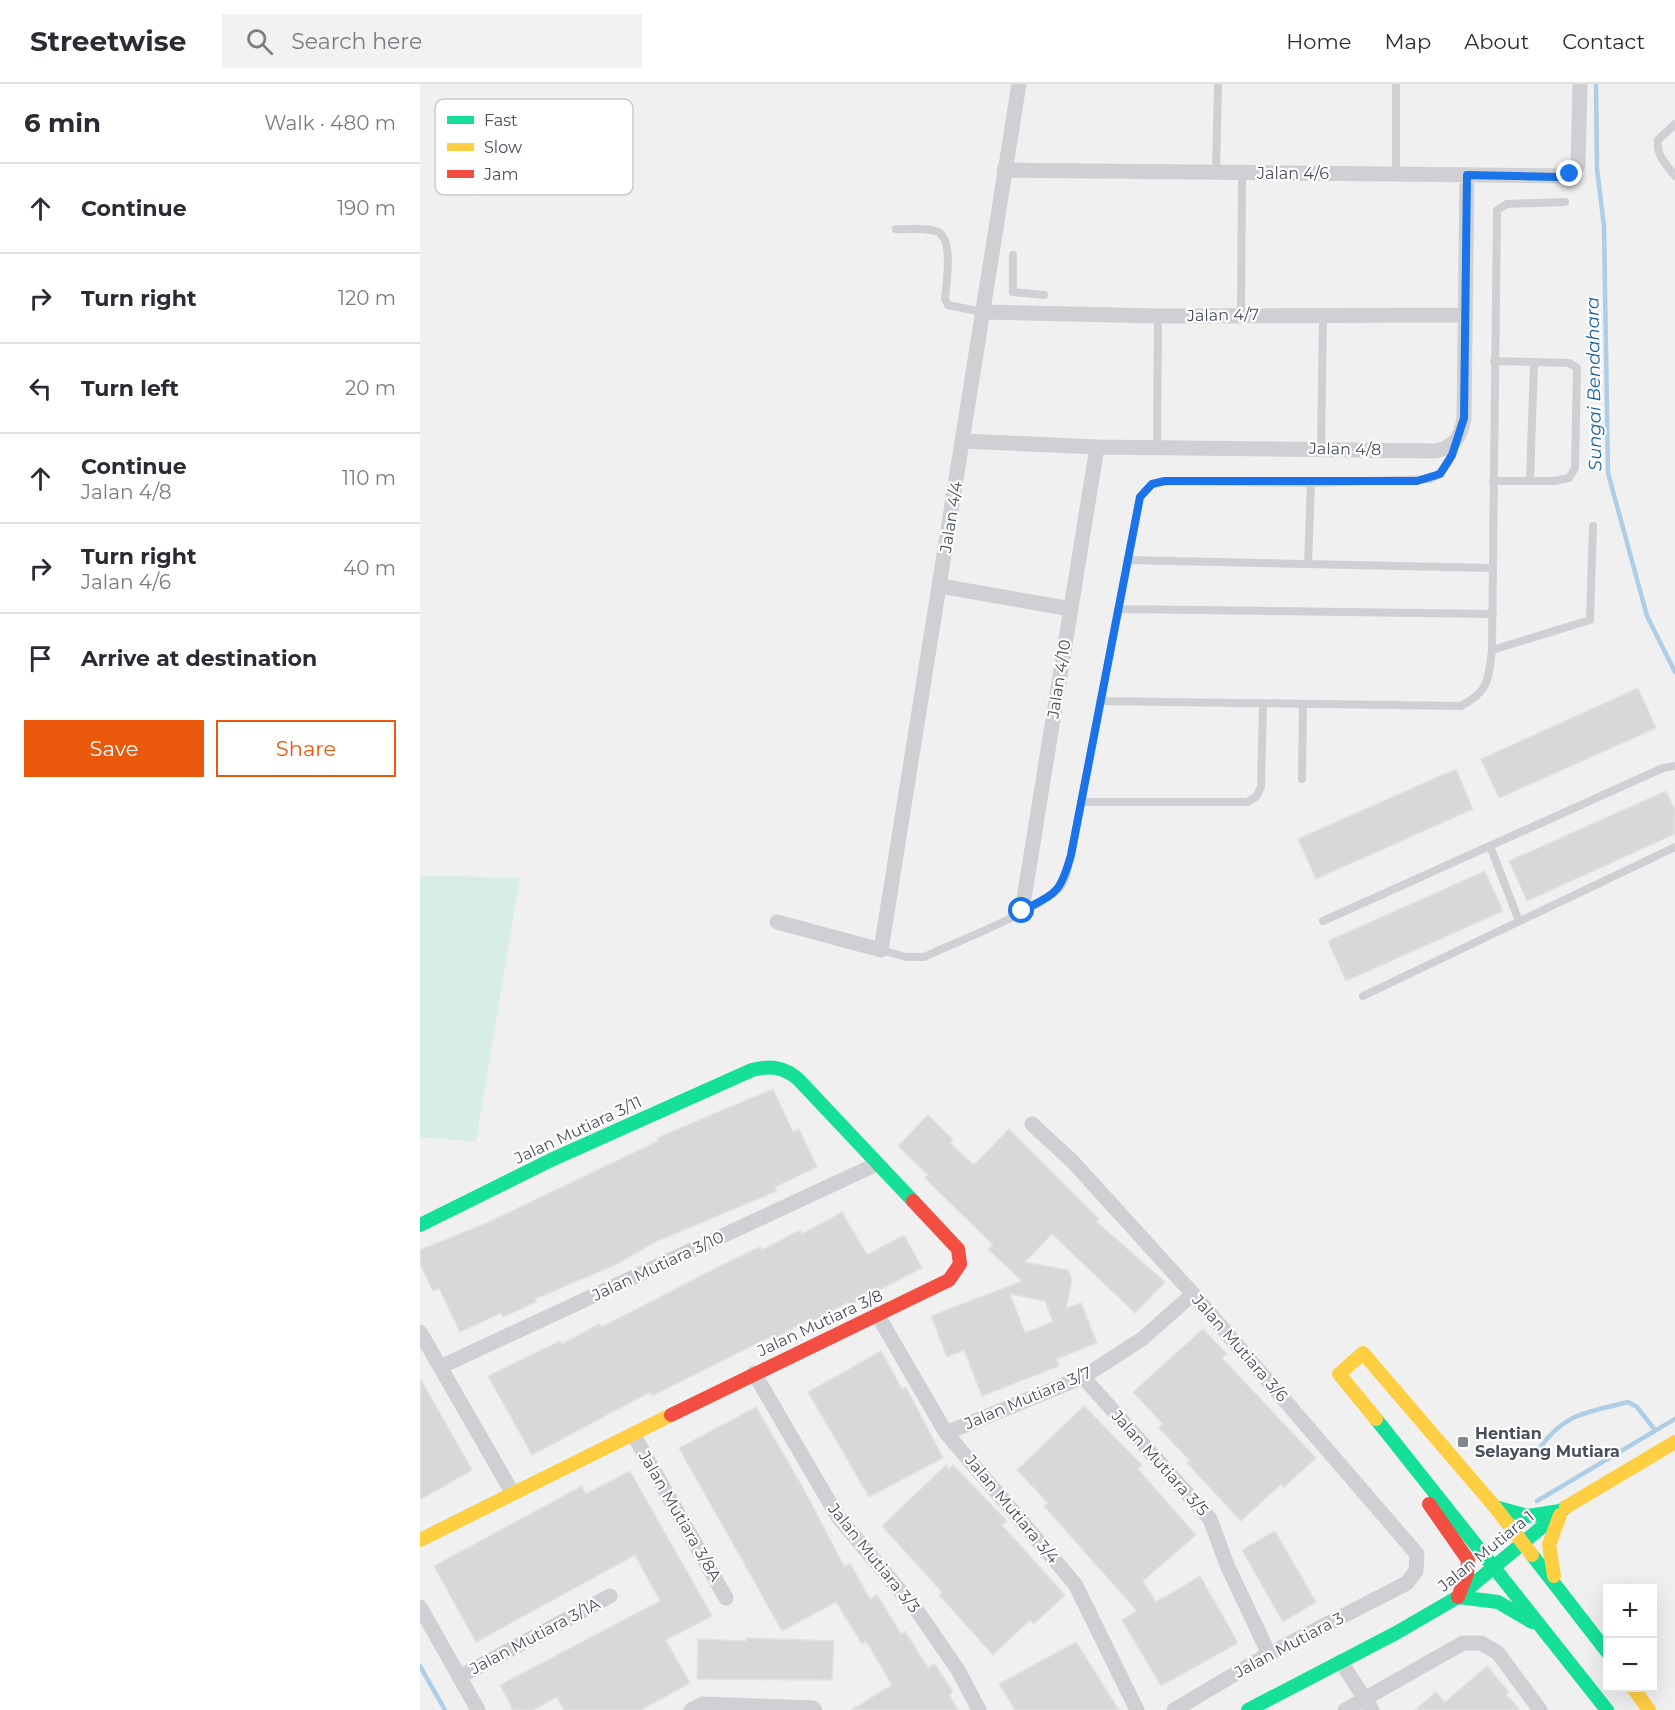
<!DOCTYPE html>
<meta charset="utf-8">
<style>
:root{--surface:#fff;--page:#f2f2f3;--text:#2b2b33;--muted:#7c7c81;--line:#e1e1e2;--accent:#ea580c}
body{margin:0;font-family:Montserrat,sans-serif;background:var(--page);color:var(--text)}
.controls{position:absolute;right:18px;bottom:18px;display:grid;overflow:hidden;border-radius:0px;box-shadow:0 6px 24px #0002}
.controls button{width:54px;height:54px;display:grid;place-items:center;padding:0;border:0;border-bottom:2px solid var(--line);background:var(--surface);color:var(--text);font:30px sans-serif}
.stop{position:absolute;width:18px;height:18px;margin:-14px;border:4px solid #1a73e8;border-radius:50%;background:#fff}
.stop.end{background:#1a73e8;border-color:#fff;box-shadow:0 2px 6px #0008}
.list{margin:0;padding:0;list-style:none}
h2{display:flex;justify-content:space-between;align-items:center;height:78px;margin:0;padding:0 24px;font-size:26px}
h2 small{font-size:20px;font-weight:400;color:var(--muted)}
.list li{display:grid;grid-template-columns:39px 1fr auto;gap:18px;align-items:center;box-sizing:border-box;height:90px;padding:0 24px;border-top:2px solid var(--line)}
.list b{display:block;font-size:22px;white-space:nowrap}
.list p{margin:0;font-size:20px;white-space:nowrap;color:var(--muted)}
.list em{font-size:20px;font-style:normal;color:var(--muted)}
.actions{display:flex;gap:12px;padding:18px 24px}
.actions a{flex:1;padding:14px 0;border:2px solid var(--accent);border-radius:0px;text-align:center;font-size:21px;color:var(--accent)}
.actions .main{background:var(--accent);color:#fff}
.icon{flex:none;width:33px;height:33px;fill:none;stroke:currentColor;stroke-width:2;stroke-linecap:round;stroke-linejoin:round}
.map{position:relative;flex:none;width:1255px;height:1626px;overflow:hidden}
header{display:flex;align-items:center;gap:36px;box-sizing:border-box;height:84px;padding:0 30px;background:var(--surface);border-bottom:2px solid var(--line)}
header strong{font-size:28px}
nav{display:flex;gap:33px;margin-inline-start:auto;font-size:21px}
.search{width:420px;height:54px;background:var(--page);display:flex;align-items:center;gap:15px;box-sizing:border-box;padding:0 21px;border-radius:0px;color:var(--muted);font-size:22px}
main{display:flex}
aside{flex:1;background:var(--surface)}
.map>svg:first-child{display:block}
</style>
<header>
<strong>Streetwise</strong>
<div class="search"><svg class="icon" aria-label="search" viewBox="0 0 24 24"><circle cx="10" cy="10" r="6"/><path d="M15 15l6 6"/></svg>Search here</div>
<nav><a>Home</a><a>Map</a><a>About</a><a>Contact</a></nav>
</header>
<main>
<aside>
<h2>6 min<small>Walk · 480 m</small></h2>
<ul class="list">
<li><svg class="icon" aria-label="ahead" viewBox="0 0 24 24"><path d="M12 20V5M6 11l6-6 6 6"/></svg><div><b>Continue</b></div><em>190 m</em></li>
<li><svg class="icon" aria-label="right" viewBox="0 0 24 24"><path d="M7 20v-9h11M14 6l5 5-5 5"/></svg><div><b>Turn right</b></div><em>120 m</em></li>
<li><svg class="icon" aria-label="left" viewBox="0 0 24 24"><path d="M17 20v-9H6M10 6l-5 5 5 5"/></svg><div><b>Turn left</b></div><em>20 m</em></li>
<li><svg class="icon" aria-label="ahead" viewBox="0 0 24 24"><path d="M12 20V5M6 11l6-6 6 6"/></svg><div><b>Continue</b><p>Jalan 4/8</p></div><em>110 m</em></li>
<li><svg class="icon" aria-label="right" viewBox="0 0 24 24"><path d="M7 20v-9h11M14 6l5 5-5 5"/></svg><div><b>Turn right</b><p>Jalan 4/6</p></div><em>40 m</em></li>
<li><svg class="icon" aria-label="arrive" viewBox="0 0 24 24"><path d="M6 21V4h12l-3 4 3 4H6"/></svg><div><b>Arrive at destination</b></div></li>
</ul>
<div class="actions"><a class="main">Save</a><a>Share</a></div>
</aside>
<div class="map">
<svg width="1255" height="1626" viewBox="0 0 1255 1626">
<rect width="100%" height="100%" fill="#f0f0f0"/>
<path fill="#d7ede5" d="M0 792 100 793 56 1058 0 1053Z"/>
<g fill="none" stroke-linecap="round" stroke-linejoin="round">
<path stroke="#aecee8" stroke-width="4.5" d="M1176 0 1177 85 1184 142 1188 389 1227 532 1255 588
M1119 1365C1145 1328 1167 1329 1208 1318L1217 1323 1235 1346
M1117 1417 1255 1335
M0 1582 25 1626"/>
</g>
<path fill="#d8d8db" stroke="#e2e2e3" stroke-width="1.5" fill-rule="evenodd" d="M1218 604 1236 644 1079 714 1061 675Z
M1036 685 1053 725 896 795 878 755Z
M1246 707 1255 726V750L1107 817 1089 777Z
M1065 787 1083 827 926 897 908 857Z
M353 1005 373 1048 379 1045 397 1083 355 1103 357 1107 235 1158 197 1180 115 1215 116 1218 83 1233 81 1229 40 1248 19 1204 13 1207 0 1180V1166L69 1138 238 1057 237 1054Z
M508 1031 533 1056 530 1059 554 1081 589 1045 679 1135 677 1138 745 1198 715 1229 632 1150 605 1178 648 1186 652 1196 646 1224 661 1219 677 1259 636 1275 639 1282 562 1312 544 1266 527 1273 511 1232 602 1197 568 1165 573 1161 505 1094 508 1091 478 1062ZM590 1210 625 1217 633 1238 605 1249Z
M422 1128 447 1171 484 1151 502 1184 430 1221 428 1218 392 1238 390 1235 352 1256 350 1253 232 1312 230 1308 112 1371 68 1292 140 1257 142 1260 179 1240 182 1243 302 1181 340 1163 342 1166 380 1146 382 1150Z
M783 1245 807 1270 802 1274 896 1374 864 1403 861 1400 821 1437 767 1379 770 1377 739 1344 743 1340 713 1308Z
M461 1267 482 1305 486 1303 523 1374 449 1413 388 1308Z
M0 1294 52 1386 0 1416Z
M664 1322 722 1381 718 1385 776 1451 723 1497 736 1518 780 1492 818 1559 741 1602 702 1536 717 1527 624 1422 628 1419 597 1386Z
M336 1323 381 1400 424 1482 430 1479 450 1515 457 1511 481 1550 485 1547 508 1584 515 1580 533 1608 529 1611 538 1626H431L472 1601 446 1557 442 1560 416 1518 362 1547 259 1364Z
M526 1381 528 1385 533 1381 587 1437 582 1441 645 1511 614 1540 610 1536 573 1571 519 1511 522 1508 462 1442Z
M210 1387 292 1532 246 1556 270 1599 221 1626H144L137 1613 113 1626H93L80 1601 240 1517 215 1471 56 1558 14 1482 162 1402 166 1410Z
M855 1447 896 1518 863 1538 822 1466Z
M326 1554 414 1557 412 1596 277 1595 278 1555 326 1557Z
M656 1558 699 1626H595L579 1600Z
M1067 1582 1089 1608 1086 1610 1100 1626H995L1016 1608 1025 1618Z"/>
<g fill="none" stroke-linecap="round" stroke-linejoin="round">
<path stroke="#cfd0d3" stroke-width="8" d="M1255 40 1238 56C1236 72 1246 80 1255 92
M796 88 798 0
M976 90V0
M476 145C488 146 508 143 518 148 534 156 526 200 525 215L528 221 562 228
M593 171V208L624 211
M821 231 822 88
M737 364 738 232
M901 364 903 230
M1073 397H1134L1149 394 1155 384 1157 284 1149 279 1074 277
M1110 397 1114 278
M707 476 1072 484
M888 480 891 399
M698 525 1073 530
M1072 566 1170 536 1173 442
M680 617 1041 622C1069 607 1068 597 1072 566L1077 126 1087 120 1145 118
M882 695 883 620
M661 718H827L836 713 841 703 843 620
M1070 762 1099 837
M903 837 1243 684 1255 682
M461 866 486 873H504C536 858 620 826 641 802 647 795 648 781 651 771L720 413 732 400 745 397 891 399 1010 395C1026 388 1031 375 1036 358
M943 912 1255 763"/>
<path stroke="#cfd0d3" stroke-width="15" d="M584 86 1144 92 1158 82 1160 0
M562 228 738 232 1045 231
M543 357 677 363 1016 367C1035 363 1041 352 1044 334L1047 91
M520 502 651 525
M602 827 677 363
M357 838 461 866 599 0
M612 1040 653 1078 773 1210 997 1470 996 1487 987 1499 849 1570 754 1626
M457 1230 526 1349 655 1500 717 1626
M0 1248 92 1408
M20 1283 457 1080
M334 1289 418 1433 498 1528 538 1586 559 1626
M663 1293 790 1435 807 1481 849 1570
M526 1349 663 1293 722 1255 773 1210
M213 1350 306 1514
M0 1523 58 1626
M921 1578 952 1626
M39 1593 190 1512
M271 1626 283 1620 393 1624 395 1626
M925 1626 1043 1559H1061L1078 1569 1120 1626"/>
<path stroke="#16e098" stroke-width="14" d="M0 1141 131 1076 332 986C350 981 364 983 378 995L493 1117
M956 1335 1187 1626
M1075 1423 1108 1432 1140 1427
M1112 1471 1188 1569
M1038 1513 1078 1518 1112 1538
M828 1626 976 1549 1038 1513 1146 1423"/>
<path stroke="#ffcf43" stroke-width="14" d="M956 1335 919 1290 943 1269 1075 1423 1112 1471
M1146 1423 1255 1358
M0 1456 251 1331
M1134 1492 1129 1461 1140 1431
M1213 1604 1229 1626"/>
<path stroke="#f24e42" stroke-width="14" d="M251 1331 529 1196 540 1180 538 1165 493 1117
M1009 1420 1048 1476 1047 1490 1038 1513"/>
</g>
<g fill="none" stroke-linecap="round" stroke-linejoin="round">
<path stroke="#1a73e8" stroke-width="8" d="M602 827C637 808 640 810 651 771L720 413 732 400 745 397H997L1020 390 1032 371 1044 334 1047 91 1138 93 1150 90"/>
</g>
<rect fill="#83878f" stroke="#fff" stroke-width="2" x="1037" y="1352" width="12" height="12" rx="3"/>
<g text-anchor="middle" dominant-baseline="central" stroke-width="4.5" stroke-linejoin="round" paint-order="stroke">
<g font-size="16" fill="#494e5b" stroke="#fff">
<text x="873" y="89">Jalan 4/6</text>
<text transform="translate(803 231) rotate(-1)">Jalan 4/7</text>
<text transform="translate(925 365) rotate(1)">Jalan 4/8</text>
<text transform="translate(531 433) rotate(-81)">Jalan 4/4</text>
<text transform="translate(639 595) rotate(-81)">Jalan 4/10</text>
<text transform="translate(158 1046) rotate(-25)">Jalan Mutiara 3/11</text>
<text transform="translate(238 1182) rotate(-25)">Jalan Mutiara 3/10</text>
<text transform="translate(400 1239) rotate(-25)">Jalan Mutiara 3/8</text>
<text transform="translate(820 1264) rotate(49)">Jalan Mutiara 3/6</text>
<text transform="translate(608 1314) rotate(-23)">Jalan Mutiara 3/7</text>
<text transform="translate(740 1379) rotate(48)">Jalan Mutiara 3/5</text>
<text transform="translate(592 1425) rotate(50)">Jalan Mutiara 3/4</text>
<text transform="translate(260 1432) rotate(60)">Jalan Mutiara 3/8A</text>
<text transform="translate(1066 1467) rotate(-39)">Jalan Mutiara 1</text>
<text transform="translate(454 1474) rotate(51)">Jalan Mutiara 3/3</text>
<text transform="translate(115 1552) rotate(-28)">Jalan Mutiara 3/1A</text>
<text transform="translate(869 1561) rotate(-28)">Jalan Mutiara 3</text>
</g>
<g font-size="16" font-weight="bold" fill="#494e5b" stroke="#fff" text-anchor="start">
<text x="1055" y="1349">Hentian<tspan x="1055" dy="18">Selayang Mutiara</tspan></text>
</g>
<g font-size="18" font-style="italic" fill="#19629d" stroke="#fff">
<text transform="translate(1174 300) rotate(-91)">Sungai Bendahara</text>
</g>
</g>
<rect x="15" y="15" width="198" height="96" rx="9" fill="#fff" stroke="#c8cace" stroke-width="1.5"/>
<rect x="27" y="32" width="27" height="8" fill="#16e098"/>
<rect x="27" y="59" width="27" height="8" fill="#ffcf43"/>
<rect x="27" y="86" width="27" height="8" fill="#f24e42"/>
<g font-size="16" fill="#494e5b">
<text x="64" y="42">Fast</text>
<text x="64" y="69">Slow</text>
<text x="64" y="96">Jam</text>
</g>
</svg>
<div class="controls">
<button>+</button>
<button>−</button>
</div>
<div class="stop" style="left:602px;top:827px"></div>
<div class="stop end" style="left:1150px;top:90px"></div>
</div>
</main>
